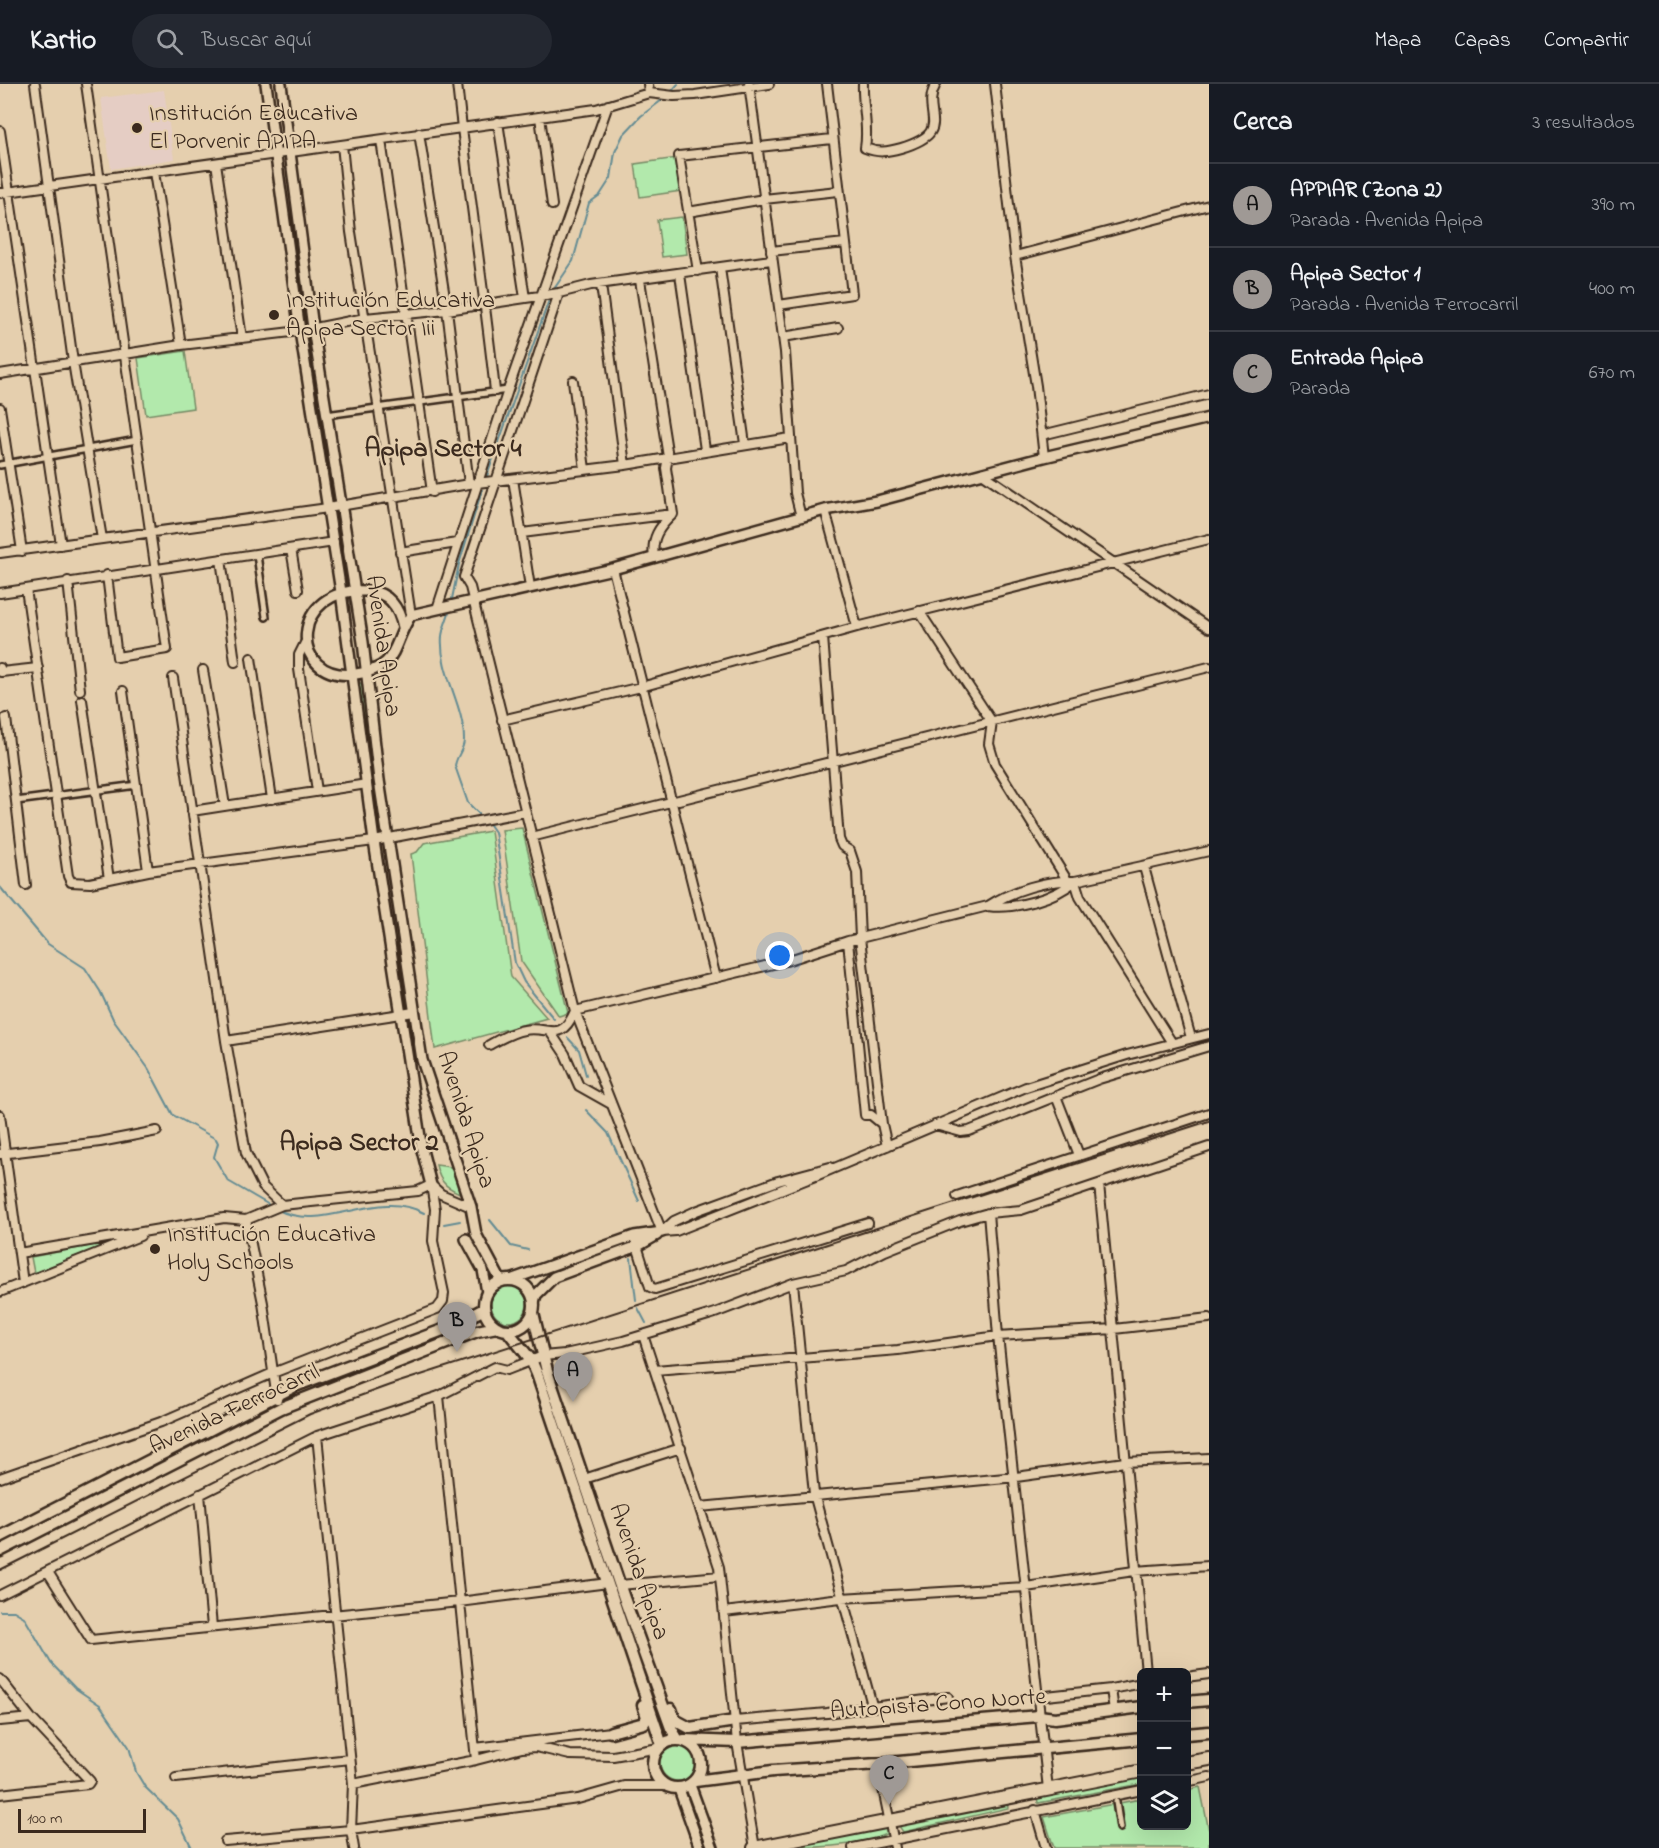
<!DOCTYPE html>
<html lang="es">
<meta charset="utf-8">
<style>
:root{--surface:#171b24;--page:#242831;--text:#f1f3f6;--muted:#9ea1a6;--line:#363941;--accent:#9f9995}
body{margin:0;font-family:"Indie Flower",sans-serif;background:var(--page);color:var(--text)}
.controls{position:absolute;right:18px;bottom:18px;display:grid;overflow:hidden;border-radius:9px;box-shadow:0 6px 24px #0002}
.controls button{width:54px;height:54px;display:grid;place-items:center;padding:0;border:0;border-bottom:2px solid var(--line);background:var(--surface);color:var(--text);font:30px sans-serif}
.scale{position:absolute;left:18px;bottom:15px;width:128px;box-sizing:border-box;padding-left:6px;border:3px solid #3b2a1e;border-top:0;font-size:16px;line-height:21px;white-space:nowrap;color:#3b2a1e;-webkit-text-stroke:4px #e5cfae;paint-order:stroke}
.you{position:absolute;left:780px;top:872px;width:21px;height:21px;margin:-15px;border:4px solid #fff;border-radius:50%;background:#1a73e8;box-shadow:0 0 0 9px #1a73e833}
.badge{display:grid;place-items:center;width:39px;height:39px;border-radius:50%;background:var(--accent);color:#111;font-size:20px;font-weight:700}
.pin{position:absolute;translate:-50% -50px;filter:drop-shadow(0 2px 3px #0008)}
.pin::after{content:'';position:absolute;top:32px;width:21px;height:18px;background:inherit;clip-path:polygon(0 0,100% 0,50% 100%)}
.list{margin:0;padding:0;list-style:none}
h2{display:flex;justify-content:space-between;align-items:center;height:78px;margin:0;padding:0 24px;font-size:26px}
h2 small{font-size:20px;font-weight:400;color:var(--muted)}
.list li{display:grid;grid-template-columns:39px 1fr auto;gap:18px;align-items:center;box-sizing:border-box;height:84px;padding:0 24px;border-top:2px solid var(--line)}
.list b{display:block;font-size:22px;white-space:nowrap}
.list p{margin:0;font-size:20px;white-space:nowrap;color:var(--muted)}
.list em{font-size:20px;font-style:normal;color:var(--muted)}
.icon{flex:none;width:33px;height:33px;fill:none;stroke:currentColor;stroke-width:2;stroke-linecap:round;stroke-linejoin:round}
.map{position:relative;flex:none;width:1209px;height:1764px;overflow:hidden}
header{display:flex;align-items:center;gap:36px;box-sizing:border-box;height:84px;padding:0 30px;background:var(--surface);border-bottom:2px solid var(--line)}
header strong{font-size:28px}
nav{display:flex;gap:33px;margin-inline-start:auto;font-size:21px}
.search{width:420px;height:54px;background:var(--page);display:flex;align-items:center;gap:15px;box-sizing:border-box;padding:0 21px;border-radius:33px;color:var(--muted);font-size:22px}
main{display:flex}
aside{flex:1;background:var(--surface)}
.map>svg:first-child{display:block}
</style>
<header>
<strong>Kartio</strong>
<div class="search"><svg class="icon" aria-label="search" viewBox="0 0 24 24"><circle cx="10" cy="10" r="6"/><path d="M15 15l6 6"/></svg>Buscar aquí</div>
<nav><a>Mapa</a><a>Capas</a><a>Compartir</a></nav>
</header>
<main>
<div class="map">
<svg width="1209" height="1764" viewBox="0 0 1209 1764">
<rect width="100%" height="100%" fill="#e5cfae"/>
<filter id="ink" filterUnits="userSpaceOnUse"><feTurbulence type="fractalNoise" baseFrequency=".0167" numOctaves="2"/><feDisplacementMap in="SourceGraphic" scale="12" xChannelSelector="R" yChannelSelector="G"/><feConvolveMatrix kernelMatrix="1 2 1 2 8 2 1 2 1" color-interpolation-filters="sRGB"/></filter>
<g filter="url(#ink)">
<path fill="#e5cdc4" d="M164 6 174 75 111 85 101 14Z"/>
<path fill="#b2e9ac" stroke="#768a65" stroke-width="1.5" d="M677 74 681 107 640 113 635 80Z
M682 133 687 170 662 173 657 136Z
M185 267 193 324 146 331 138 274Z
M358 599H363L381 732 375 733Z
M522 744 568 929 559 932 521 877 502 746Z
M491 747 511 893 547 934 435 965 411 770 417 768 424 759Z
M436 1081 451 1083 467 1112C449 1105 440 1101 436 1081Z
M116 1157 34 1189 31 1173Z
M491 1220a18 18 0 1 1 36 0a18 18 0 1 1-36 0Z
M660 1679a18 18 0 1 1 36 0a18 18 0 1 1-36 0Z
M1141 1693V1700L1038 1719 1037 1713Z
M1200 1703 1209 1747V1764H1054L1044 1733 1141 1715 1142 1742H1186L1187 1706Z
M1007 1718 1008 1724 903 1748 899 1742Z
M886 1744V1750C859 1763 814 1764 784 1764Z"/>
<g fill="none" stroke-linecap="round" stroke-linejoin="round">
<path stroke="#658c93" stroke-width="2" d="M670 9 678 0
M552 208 573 177 589 119 600 111 611 94 615 68 623 51 641 32 666 13
M487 392 550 213
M451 520 459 480 482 406
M450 525C448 534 443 543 442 552 439 589 464 620 464 656 464 666 456 672 455 682L468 719 482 733
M488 738 495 748 515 879 524 898 554 935
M0 803 48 860 85 884 100 907 114 937 148 984 173 1031 216 1055 218 1059 214 1073 228 1097 271 1122
M568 954 579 966 586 991
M586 1026 608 1049 639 1117
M276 1125C325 1151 375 1103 424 1129
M490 1136 511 1162 528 1166
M444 1140 460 1137
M631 1174 636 1216
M638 1224 646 1239
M0 1527H14L24 1533 51 1579 75 1604 100 1621 129 1663 136 1688 145 1703 178 1735 192 1764"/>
<g stroke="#3b2a1e" stroke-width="10">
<path id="pedestrian" d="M326 331 508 306
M0 381 137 356
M257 471 266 533
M16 717 137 701
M1116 1718 1120 1744"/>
</g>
<g stroke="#3b2a1e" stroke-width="12">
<path id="minor" d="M35 0 73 278 102 455
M86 0 167 565 117 573 107 491
M457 0C468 103 484 205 495 307
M648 0 649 9
M749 0 785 268 795 409 801 433
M863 0C862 22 869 42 865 64 878 69 887 68 901 64 957 47 919 30 936 0
M995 0 1015 172 1036 302 1044 373
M540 33 552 121
M498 38 525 214
M0 47 61 461
M419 49 447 226 469 400
M381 56 432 408
M342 61 351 148 411 531
M216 79 242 254
M154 88 181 261
M0 109 596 25 649 9 674 12 695 11 769 0
M688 128 764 115 838 107
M771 167 845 159
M1015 172 1209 121
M720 184 745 360
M698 187 679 72 832 55
M680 190 705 366
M640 196 668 373 666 384 673 430
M601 201 625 381
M559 209 464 493 470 503 575 927 662 1148
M779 221 852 210 827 0
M783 253 838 244
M0 290 181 261 300 247 365 234 447 226 559 209 591 201 771 176
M573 297 585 385
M0 324 22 467
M1042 351 1209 310
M982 389 1209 544
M513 395 530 503
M825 426 857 543
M522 449 673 430
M291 465 298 506
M400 468 457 459
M0 469 328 424 469 400 625 381 790 354
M654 474C651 454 659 443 673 430
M221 475 235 578
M613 485 716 894
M68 497 80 606
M26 505 68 792 71 798 90 799 148 787 374 757 525 728
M0 509 334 458
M437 525 508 306 608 21
M919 527 992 638 989 660 995 680 1067 796
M823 553 839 755 842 762 850 767 857 788 860 854 882 1040 887 1062
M305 559 299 571V585L317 707
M251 574 272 715
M0 584 1 588 38 584
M203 586 225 722
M173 594 226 957 246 1069 263 1103 282 1121
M123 607 148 787
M82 616 109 795
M6 634 26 801
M502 636 641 603 857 543 1209 455
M192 727 367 700
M531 753 1209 583
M1144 783 1191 954
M988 822C1014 826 1056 814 1075 797L1080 813 1172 959
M848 857 865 1031H871L882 1040
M551 949 565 970 579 1002 611 1020
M226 957 414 928
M489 961C500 955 512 948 524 946 549 941 560 961 575 927L786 877 848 857 988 822C1011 807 1048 795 1075 797L1209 767
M1056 1012 1079 1071
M0 1031 23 1199
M935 1041 961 1048 969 1047 1099 995 1209 962
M0 1070 100 1058 157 1047
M1099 1100 1146 1588
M431 1101 441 1110 471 1123
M957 1112 1209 1029
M988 1129 998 1252 1048 1705
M246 1136 263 1219 277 1315
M662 1148 676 1147 818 1091 1026 1003 1127 971 1209 950
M662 1148 674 1137 696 1127 778 1097 830 1083
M634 1152 650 1203 655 1205 868 1139
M19 1169 224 1134 246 1136 282 1121 418 1107 431 1101
M793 1199 814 1410 872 1621
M0 1208 140 1152
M643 1251 719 1483 737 1658 755 1764
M655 1286 898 1266 998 1252 1114 1245 1209 1234
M439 1312 476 1676
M317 1352 353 1700 351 1746 354 1764
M0 1394 161 1338 273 1289 437 1225 443 1217 444 1209 433 1157 435 1125 431 1101
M584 1395 681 1364
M200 1410 212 1543
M700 1423 1016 1393 1125 1378 1209 1374
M48 1488 91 1556 459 1518 608 1499
M620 1501 720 1492
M0 1511 317 1352 439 1312 495 1283 507 1286 543 1272 565 1270 623 1257 715 1229 793 1199 846 1187 885 1167 960 1137 988 1129 1021 1126 1209 1063
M724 1528 841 1514 1026 1503 1134 1487 1209 1482
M1186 1593 1209 1590
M0 1595 31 1634 90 1697 88 1700 0 1710
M1111 1605 1114 1627
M1037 1613 1111 1605 1142 1599
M0 1637 31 1634
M735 1637 827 1629 948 1613
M475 1664 611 1648
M878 1680 895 1764
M176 1694 350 1675
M1186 1698 1209 1693
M353 1700 476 1676 522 1664 536 1663 570 1671 613 1672 659 1664
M1035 1726 1046 1764
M225 1757 351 1746 578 1715 624 1702H667
M853 1764 1142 1706"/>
</g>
<g stroke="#3b2a1e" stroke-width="14">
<path id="tertiary" d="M266 0 300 247 341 508 374 757 422 1066 431 1101
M281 0 313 244 363 558 379 696 422 976 471 1123 476 1150 501 1197
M403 543C399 524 389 508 368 507 290 500 286 599 356 590 400 584 391 561 411 531L613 485 825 426 877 417 1044 373 1209 334
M466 1155 483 1186 487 1208
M513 1195 634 1152 662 1148
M534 1218 536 1211 554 1193 638 1162 657 1151
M690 1701 713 1764
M679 1705 700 1764"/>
</g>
<g stroke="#3b2a1e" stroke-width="15">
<path id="secondary" d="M484 1221a25 25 0 1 1 50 0a25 25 0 1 1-50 0Z
M533 1229 547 1287 624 1514 671 1644 678 1656
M507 1246 531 1276 537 1290 662 1661
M0 1453 295 1302 448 1244 484 1225
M0 1467 281 1324 477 1247 497 1243
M1186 1618 1209 1616
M671 1625 675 1636 690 1644 735 1637
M611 1648 644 1639 647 1633 643 1621
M1186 1650 1209 1648
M653 1680a24 24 0 1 1 48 0a24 24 0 1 1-48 0Z
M684 1656 737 1658 1039 1632 1055 1634 1142 1623
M695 1697 773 1687 878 1680 1142 1655"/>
</g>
<g stroke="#3b2a1e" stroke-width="16">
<path id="trunk" d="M1186 1679 1209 1675
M754 1764 1142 1687"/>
</g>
<use href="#pedestrian" stroke="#e5cfae" stroke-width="5"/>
<use href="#minor" stroke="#e5cfae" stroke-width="8"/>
<use href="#tertiary" stroke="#e5cfae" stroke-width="9"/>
<use href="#secondary" stroke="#e5cfae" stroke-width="10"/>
<use href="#trunk" stroke="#e5cfae" stroke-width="12"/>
<path stroke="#3b2a1e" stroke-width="2" d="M0 1486 310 1330 390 1301 1209 1037"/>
</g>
</g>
<g fill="#3b2a1e" stroke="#e5cfae" stroke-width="2">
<circle cx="137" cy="44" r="6"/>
<circle cx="274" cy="231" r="6"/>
<circle cx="155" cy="1165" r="6"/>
</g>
<g text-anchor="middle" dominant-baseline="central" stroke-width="4.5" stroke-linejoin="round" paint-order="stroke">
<g font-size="24" fill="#3b2a1e" stroke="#e5cfae" text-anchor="start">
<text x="149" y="30">Institución Educativa<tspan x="149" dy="28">El Porvenir APIPA</tspan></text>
<text x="286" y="217">Institución Educativa<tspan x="286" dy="28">Apipa Sector Iii</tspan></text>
<text x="167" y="1151">Institución Educativa<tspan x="167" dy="28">Holy Schools</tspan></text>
</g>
<g font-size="24" fill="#3b2a1e" stroke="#e5cfae">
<text transform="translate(382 562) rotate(82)">Avenida Apipa</text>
<text transform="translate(465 1036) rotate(72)">Avenida Apipa</text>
<text transform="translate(235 1326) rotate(-25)">Avenida Ferrocarril</text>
<text transform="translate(638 1488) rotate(71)">Avenida Apipa</text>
<text transform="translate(938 1621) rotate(-4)">Autopista Cono Norte</text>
</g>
<g font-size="26" font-weight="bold" fill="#3b2a1e" stroke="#e5cfae">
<text x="443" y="366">Apipa Sector 4</text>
<text x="359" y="1060">Apipa Sector 2</text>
</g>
</g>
</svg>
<div class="controls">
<button>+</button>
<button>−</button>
<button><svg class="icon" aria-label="layers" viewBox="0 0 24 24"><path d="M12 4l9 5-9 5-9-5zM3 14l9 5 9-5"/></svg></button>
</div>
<div class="scale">100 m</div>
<div class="you"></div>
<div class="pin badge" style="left:573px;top:1318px">A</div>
<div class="pin badge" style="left:457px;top:1268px">B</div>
<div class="pin badge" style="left:889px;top:1721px">C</div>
</div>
<aside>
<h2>Cerca<small>3 resultados</small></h2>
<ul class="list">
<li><span class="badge">A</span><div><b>APPIAR (Zona 2)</b><p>Parada · Avenida Apipa</p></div><em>390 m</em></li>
<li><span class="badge">B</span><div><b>Apipa Sector 1</b><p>Parada · Avenida Ferrocarril</p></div><em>400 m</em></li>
<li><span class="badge">C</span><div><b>Entrada Apipa</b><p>Parada</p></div><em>670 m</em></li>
</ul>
</aside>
</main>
